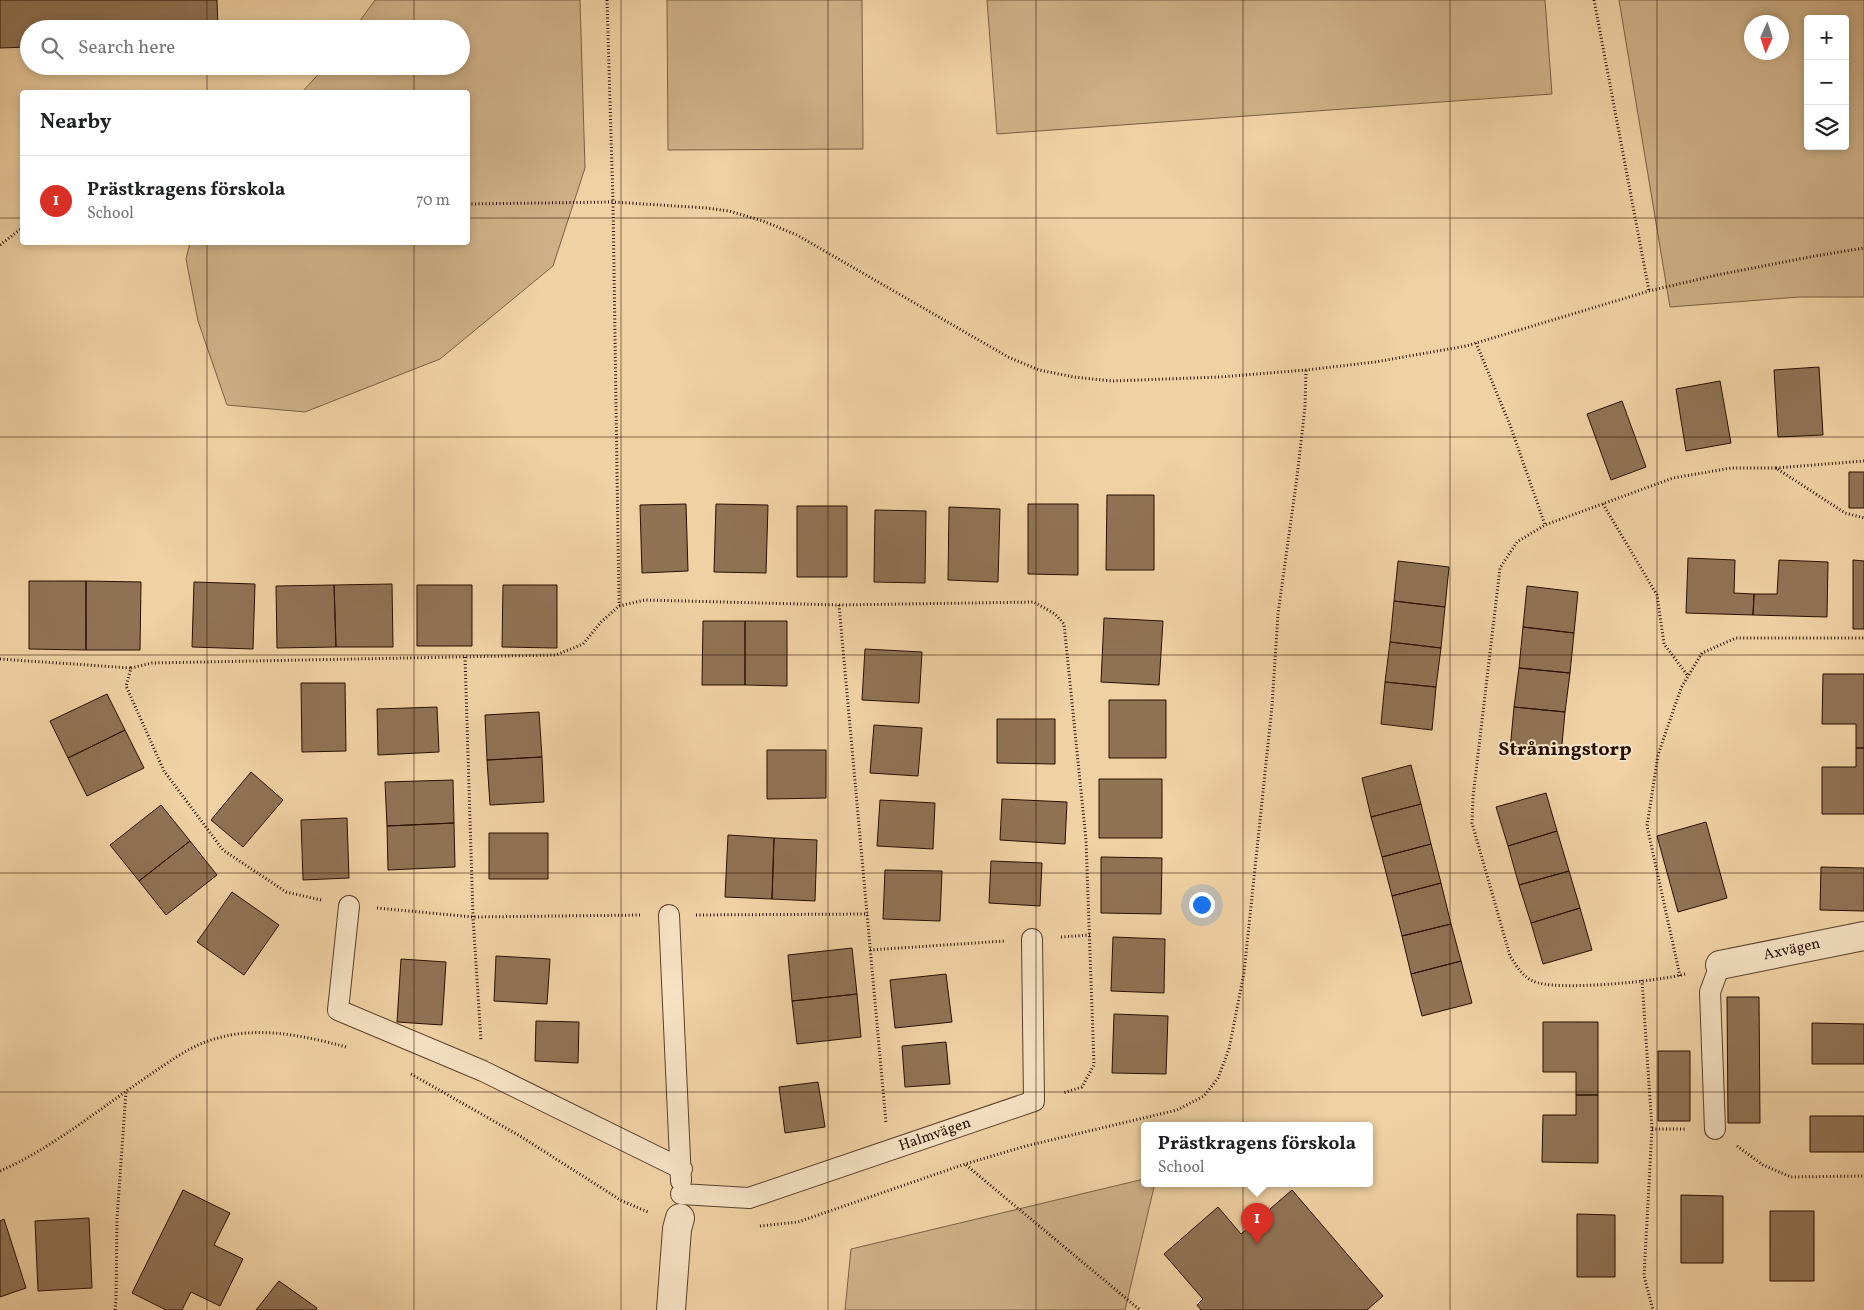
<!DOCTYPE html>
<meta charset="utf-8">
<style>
:root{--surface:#fff;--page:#f6f6f6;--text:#202124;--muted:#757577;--line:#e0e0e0;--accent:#d93025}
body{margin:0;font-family:Vollkorn,serif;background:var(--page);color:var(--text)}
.controls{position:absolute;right:15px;top:15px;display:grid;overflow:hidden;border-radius:5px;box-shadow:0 2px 8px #0003}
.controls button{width:45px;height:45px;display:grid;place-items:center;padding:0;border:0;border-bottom:1px solid var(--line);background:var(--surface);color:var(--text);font:25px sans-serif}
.compass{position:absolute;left:1744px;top:15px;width:45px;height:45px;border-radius:50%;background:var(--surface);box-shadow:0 2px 8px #0003;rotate:183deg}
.you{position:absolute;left:1201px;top:904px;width:18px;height:18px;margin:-12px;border:4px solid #fff;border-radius:50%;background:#1a73e8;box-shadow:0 0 0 8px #1a73e833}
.badge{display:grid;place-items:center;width:32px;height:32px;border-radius:50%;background:var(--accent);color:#fff;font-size:16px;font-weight:700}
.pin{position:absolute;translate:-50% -41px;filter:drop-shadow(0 1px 2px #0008)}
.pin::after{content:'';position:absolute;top:26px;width:18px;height:15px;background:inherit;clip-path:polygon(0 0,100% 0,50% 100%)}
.popup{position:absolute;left:1141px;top:1122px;width:232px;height:65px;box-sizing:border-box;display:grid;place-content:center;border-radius:5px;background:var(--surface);filter:drop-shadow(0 1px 4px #0005);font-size:16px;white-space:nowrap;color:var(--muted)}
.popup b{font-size:19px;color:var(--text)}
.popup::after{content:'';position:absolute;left:50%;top:100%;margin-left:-10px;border:10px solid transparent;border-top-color:var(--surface)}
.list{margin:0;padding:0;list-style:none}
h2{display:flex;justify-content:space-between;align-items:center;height:65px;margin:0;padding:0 20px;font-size:21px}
h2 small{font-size:16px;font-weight:400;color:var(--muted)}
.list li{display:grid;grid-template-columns:32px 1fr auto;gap:15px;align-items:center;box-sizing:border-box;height:90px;padding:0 20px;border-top:1px solid var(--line)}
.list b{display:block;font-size:19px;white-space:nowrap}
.list p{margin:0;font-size:16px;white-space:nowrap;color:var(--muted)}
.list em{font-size:16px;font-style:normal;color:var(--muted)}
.icon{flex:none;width:28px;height:28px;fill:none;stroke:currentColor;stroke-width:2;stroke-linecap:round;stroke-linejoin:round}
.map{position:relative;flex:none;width:1864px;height:1310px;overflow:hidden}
.search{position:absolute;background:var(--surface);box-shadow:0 2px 8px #0003;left:20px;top:20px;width:450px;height:55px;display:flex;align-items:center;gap:12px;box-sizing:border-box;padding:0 18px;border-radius:28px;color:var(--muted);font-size:19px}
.panel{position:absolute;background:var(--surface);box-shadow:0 2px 8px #0003;left:20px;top:90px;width:450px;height:155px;border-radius:5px}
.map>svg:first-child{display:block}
</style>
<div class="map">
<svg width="1864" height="1310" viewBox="0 0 1864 1310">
<rect width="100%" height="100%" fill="#f0d1a3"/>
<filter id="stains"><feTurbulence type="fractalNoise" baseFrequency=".004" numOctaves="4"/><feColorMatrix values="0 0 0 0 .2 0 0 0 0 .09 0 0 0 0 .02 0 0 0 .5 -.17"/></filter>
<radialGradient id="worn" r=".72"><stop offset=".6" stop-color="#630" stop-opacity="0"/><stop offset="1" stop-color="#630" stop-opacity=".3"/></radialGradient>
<path fill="#ceb087" stroke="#7b5f44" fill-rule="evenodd" d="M375 0H580L585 168 553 266 440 359 305 412 227 405 198 321 186 259 190 243 468 242V92H302L326 66H461V29H354Z
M667 0H862L863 149 668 150Z
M987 0H1545L1552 94 997 134Z
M1619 0H1864V297H1799L1670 307ZM1808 19H1845V146H1808ZM1752 22H1782V52H1752Z
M1144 1179V1183H1155L1125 1310H845L851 1249Z"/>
<path fill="#907355" stroke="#280e01" d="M0 0H217L218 29H29V47L0 48Z
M1819 367 1823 435 1778 437 1774 370Z
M1720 381 1731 443 1686 451 1676 389Z
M1622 401 1646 467 1611 480 1587 414Z
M1849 472H1864V508H1849Z
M1107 495H1154V570H1106Z
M686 504 688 571 642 573 640 505Z
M716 504 768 505 766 573 714 572Z
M1028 504H1078V575L1028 574Z
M797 506H847V577H797Z
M949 507 1000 509 998 582 948 580Z
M875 510 926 511 925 583 874 582Z
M1688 558 1735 560 1734 593 1754 594 1753 615 1686 613Z
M1779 560 1828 562 1827 617 1753 615 1754 594H1777Z
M1853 560 1864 561V629H1853Z
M1398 561 1449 567 1445 607 1394 601Z
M29 581H86V650L29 649Z
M86 581 141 582 140 650H86Z
M194 582 255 584 253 649 192 647Z
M392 584 393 647H336L334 585Z
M334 585 336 647 277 648 276 586Z
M417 585H472V646H417Z
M503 585H557V648L502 647Z
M1527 586 1578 592 1574 633 1523 627Z
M1394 601 1445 607 1441 648 1390 642Z
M1104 618 1163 621 1159 685 1101 682Z
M703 621H745V685H702Z
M745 621H787V686L745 685Z
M1523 627 1574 633 1570 673 1519 668Z
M1390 642 1441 648 1436 687 1385 682Z
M865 649 922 652 919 703 862 700Z
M1519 668 1570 673 1565 712 1514 707Z
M1823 674H1864V748H1856V724H1822Z
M1385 682 1436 687 1432 730 1381 724Z
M301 683H345L346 751 302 752Z
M107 694 125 730 68 758 50 721Z
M1109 700H1166V758H1109Z
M437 707 439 752 378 755 377 709Z
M1514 707 1565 712 1561 755 1510 750Z
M539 712 542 757 487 760 485 715Z
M997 719H1055V764L997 763Z
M874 725 922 728 918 776 870 773Z
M125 730 144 768 87 796 68 758Z
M1856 748H1864V814H1822V767H1856Z
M767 750H826V798L767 799Z
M542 757 544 802 490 805 487 760Z
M1411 765 1421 804 1371 817 1362 778Z
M251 772 283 800 243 847 211 820Z
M1099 779H1162V838H1099Z
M453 780 454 823 387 826 385 782Z
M1546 793 1557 831 1508 846 1496 807Z
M1002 799 1067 802 1065 844 1000 840Z
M880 800 935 803 933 849 877 846Z
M1421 804 1431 844 1382 857 1371 817Z
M161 805 190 841 139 881 110 845Z
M347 818 349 878 303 880 301 820Z
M1706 822 1727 898 1678 912 1657 836Z
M454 823 455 867 388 870 387 826Z
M1557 831 1569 871 1519 885 1508 846Z
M489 833H548V879H489Z
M728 835 774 838 772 899 725 897Z
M774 838 817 840 815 901 772 899Z
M190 841 217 875 166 915 139 881Z
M1431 844 1441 883 1392 896 1382 857Z
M1101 857 1162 858 1161 914 1101 913Z
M991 861 1042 863 1040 906 989 903Z
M1821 867 1864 868V911L1820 910Z
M885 870 942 871 940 921 883 919Z
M1569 871 1580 908 1531 923 1519 885Z
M1441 883 1451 924 1402 936 1392 896Z
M232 892 279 925 244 975 197 942Z
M1580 908 1592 950 1543 964 1531 923Z
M1451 924 1461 961 1411 974 1402 936Z
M1113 937 1165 939 1164 993 1111 991Z
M852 948 857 994 792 1001 788 955Z
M496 956 550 959 547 1004 494 1001Z
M401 959 446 962 442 1025 397 1022Z
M1461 961 1472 1003 1422 1016 1411 974Z
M946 974 952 1022 895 1028 890 980Z
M857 994 861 1037 797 1044 792 1001Z
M1727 997H1759L1760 1123H1728Z
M1114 1014 1168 1016 1166 1074 1112 1073Z
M536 1021 579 1022 578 1063 535 1061Z
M1543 1022H1598V1095H1576V1072H1543Z
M1812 1023 1864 1024V1064H1812Z
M946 1042 950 1084 905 1087 902 1046Z
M1658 1051H1690V1121H1658Z
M818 1082 825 1127 785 1133 779 1087Z
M1576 1095H1598V1163L1542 1162 1543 1115H1576Z
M1810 1116H1864V1152H1810Z
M183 1190 230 1213 214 1245 243 1259 220 1306 191 1292 182 1310H166L132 1293Z
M1292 1190 1383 1296 1367 1310H1201L1197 1305 1203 1299 1164 1254 1218 1207 1241 1234Z
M1681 1195 1723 1196V1263H1681Z
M1770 1211H1814V1281H1770Z
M1577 1214 1615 1215V1277H1577Z
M89 1218 92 1288 38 1291 35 1221Z
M4 1219 26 1288 0 1297V1221Z
M279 1281 317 1308 316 1310H256Z"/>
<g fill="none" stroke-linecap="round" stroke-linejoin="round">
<g stroke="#5a3f2a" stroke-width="22">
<path id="service" d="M349 906 338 1010 483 1071 682 1169
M669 915 681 1181
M1715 1129 1710 992 1720 965
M681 1194 749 1198 1034 1101 1032 939"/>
</g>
<g stroke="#5a3f2a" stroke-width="30">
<path id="minor" d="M1720 965 1864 936
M671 1310 677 1229 680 1218"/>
</g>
<path stroke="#280e01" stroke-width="3" stroke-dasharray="1 2.5" stroke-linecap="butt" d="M607 0 613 202 619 606
M1594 0 1649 291
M468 204 613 202 707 208 729 211 763 221 797 235 1008 357 1039 370 1074 377 1112 381 1220 377 1306 370 1375 362 1466 346 1649 291 1717 275 1815 256 1864 248
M0 245 22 228
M1476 343 1510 425 1545 525
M1776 468 1864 461
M1603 504 1657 595 1664 644 1688 676
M839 605 886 1123
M465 657 473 917 481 1041
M0 659 131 668
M321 900 286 892 223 850 164 771 126 686 131 668 152 663 556 655 583 644 601 622 619 606 645 600 839 605 1034 602 1055 614 1064 624 1086 840 1094 1065 1082 1087 1063 1093
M377 908 473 917 640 915
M696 915 868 914
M1061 937 1090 935
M870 950 1005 941
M1685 974C1661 981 1553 992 1533 981 1522 976 1516 965 1510 956L1472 823 1473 797 1500 568 1517 542 1545 525 1673 478 1731 468H1776L1845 513 1864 518
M1680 976 1647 826 1658 755 1681 688 1702 653 1736 638H1864
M1642 980 1652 1129 1644 1276 1653 1310
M411 1074 520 1136 622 1201 648 1212
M1652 1129H1686
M1737 1146 1763 1165 1791 1177 1864 1176
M966 1165 1140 1310
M0 1171C53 1148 103 1106 151 1074 172 1060 193 1044 218 1038 259 1026 306 1036 346 1047
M760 1226 798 1222 965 1164 1026 1146 1177 1110 1204 1096 1218 1078 1229 1049 1244 973 1272 706 1278 614 1297 477 1305 407 1306 370
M115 1310 116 1300 117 1219 126 1091"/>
<use href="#service" stroke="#f5e1c3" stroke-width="20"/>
<use href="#minor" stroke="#f5e1c3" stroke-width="28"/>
</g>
<path fill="none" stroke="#280e01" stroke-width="1" stroke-opacity="0.55" d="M207 0V29M414 0V29M621 0V1310M828 0V1310M1036 0V1310M1243 0V1310M1450 0V1310M1657 0V1310M207 66V92M414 66V92M0 218H22M468 218H1864M207 242V1310M414 242V1310M0 437H1864M0 655H1864M0 873H1864M0 1092H1864"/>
<g text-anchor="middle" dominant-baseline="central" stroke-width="4" stroke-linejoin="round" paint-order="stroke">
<g font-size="15" fill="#280e01" stroke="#f5e1c3">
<text transform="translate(1792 950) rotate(-12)">Axvägen</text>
<text transform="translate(935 1135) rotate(-19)">Halmvägen</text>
</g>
<g font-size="20" font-weight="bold" fill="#280e01" stroke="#f5e1c3">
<text x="1565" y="750">Stråningstorp</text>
</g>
</g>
<rect width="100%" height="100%" filter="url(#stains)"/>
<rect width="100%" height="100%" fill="url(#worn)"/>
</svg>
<div class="controls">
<button>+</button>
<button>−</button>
<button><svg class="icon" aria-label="layers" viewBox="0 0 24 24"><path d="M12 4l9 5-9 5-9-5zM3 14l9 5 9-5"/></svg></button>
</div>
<svg class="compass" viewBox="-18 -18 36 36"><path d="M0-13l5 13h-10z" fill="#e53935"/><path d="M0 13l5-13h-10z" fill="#757577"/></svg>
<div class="you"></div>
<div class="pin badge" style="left:1257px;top:1244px">1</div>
<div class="popup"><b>Prästkragens förskola</b>School</div>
<div class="search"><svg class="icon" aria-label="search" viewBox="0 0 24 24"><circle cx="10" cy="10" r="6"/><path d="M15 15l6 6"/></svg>Search here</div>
<section class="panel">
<h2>Nearby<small></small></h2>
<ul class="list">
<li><span class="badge">1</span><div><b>Prästkragens förskola</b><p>School</p></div><em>70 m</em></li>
</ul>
</section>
</div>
